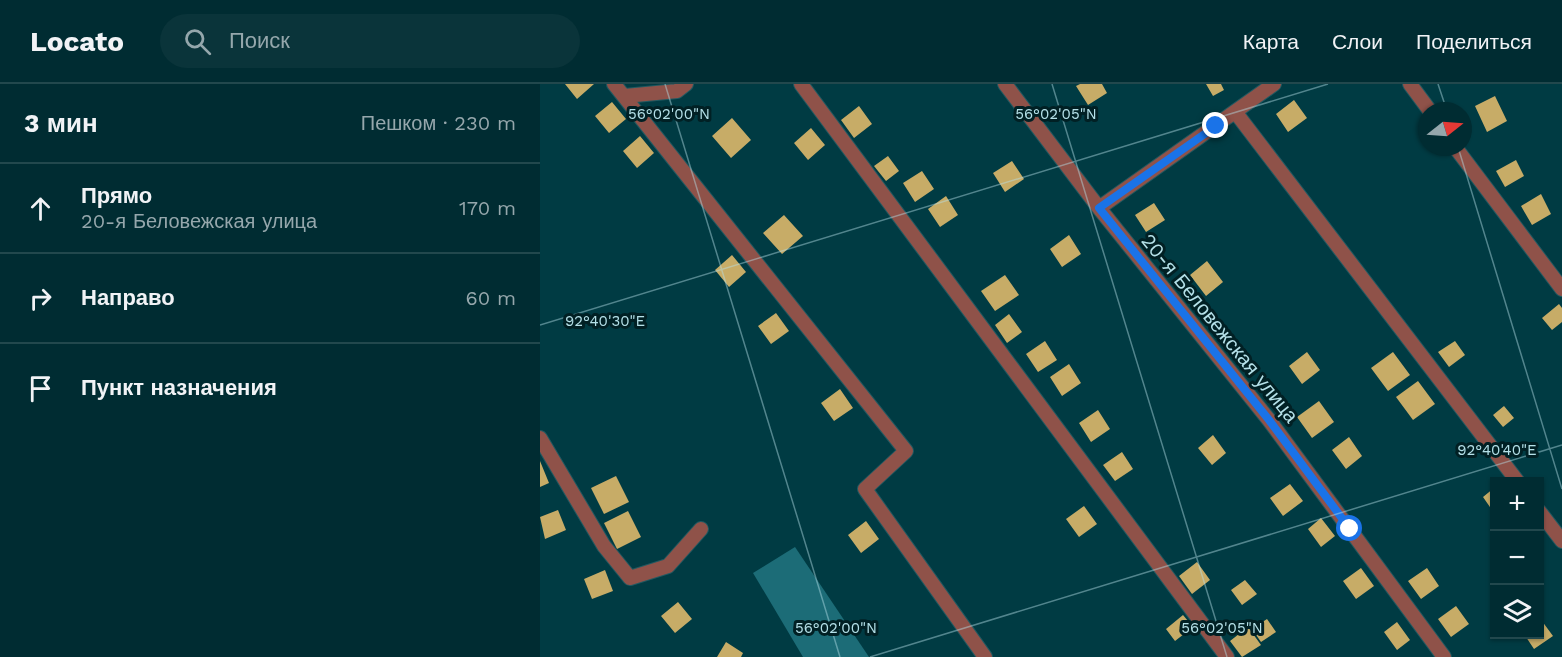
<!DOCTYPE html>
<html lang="ru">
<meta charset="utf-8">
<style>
:root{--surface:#002c32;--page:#0a343a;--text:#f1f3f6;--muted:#95a7ac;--line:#22484d}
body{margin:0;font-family:"Work Sans",sans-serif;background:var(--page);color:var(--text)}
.controls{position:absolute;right:18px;bottom:18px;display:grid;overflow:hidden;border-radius:0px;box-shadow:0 2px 4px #0004}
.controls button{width:54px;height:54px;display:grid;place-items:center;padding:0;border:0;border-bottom:2px solid var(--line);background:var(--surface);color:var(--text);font:30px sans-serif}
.compass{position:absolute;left:878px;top:18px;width:54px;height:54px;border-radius:50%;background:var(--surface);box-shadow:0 2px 4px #0004;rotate:73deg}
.stop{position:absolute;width:18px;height:18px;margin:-14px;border:4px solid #1a73e8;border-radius:50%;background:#fff}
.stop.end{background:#1a73e8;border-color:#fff;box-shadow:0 2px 6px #0008}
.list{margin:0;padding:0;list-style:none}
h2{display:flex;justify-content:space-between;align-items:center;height:78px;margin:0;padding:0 24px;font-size:26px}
h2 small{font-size:20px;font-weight:400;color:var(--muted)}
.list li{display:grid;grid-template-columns:39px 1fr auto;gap:18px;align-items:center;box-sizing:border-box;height:90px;padding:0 24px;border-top:2px solid var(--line)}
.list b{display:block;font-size:22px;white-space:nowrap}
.list p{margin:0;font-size:20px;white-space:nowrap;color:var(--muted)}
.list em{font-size:20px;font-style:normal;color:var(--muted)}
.icon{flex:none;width:33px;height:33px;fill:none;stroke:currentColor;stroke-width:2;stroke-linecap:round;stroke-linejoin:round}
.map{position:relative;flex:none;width:1022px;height:573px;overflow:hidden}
header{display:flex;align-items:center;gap:36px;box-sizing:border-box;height:84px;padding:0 30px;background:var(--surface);border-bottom:2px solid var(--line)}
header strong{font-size:28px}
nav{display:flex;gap:33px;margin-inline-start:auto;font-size:21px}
.search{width:420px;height:54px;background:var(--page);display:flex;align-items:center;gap:15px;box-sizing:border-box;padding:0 21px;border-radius:33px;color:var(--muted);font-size:22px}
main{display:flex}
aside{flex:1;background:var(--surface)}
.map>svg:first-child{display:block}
</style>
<header>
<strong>Locato</strong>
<div class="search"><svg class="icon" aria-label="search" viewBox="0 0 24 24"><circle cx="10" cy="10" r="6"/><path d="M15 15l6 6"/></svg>Поиск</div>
<nav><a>Карта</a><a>Слои</a><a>Поделиться</a></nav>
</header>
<main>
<aside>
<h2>3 мин<small>Пешком · 230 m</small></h2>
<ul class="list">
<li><svg class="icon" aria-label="ahead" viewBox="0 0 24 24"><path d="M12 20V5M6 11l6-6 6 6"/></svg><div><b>Прямо</b><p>20-я Беловежская улица</p></div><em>170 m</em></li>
<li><svg class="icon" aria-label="right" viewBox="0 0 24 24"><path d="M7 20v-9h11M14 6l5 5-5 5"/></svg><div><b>Направо</b></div><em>60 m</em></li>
<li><svg class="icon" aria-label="arrive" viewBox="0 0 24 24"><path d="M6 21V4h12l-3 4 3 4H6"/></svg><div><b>Пункт назначения</b></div></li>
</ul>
</aside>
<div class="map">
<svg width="1022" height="573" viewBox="0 0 1022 573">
<rect width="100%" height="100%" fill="#003b43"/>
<path fill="#1c6c77" d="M255 463 329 573H263L213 489Z"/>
<path fill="#c7ac67" d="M25 0H54L37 15Z
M540 0H562L567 9 548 21 536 2Z
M666 0H681L684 6 673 12Z
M955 12 967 37 947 48 935 22Z
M754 16 767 34 748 48 736 30Z
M72 18 86 35 69 49 55 32Z
M319 22 332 40 314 54 301 36Z
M192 34 211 56 191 74 172 52Z
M271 44 285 61 268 76 254 59Z
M100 52 114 69 97 84 83 67Z
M348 72 359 87 346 97 334 82Z
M976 76 984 92 965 103 956 87Z
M472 77 484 95 465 108 453 89Z
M382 87 394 105 375 118 363 99Z
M1001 110 1011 130 992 141 981 122Z
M406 112 418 131 400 143 388 125Z
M614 119 625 136 606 148 595 131Z
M244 131 263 152 242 170 223 149Z
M529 151 541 170 522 183 510 165Z
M192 171 206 188 189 203 175 186Z
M667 177 683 198 666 212 650 191Z
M465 191 479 211 455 227 441 207Z
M1019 220 1022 224V238L1012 246 1002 234Z
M236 229 249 247 231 260 218 242Z
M469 230 482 248 467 259 455 241Z
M505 257 517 276 498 288 486 270Z
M915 257 925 271 909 283 898 268Z
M767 268 780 286 762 300 749 282Z
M853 268 870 291 848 307 831 284Z
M529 280 541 299 522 312 510 293Z
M878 297 895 320 873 336 856 313Z
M300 305 313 324 294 337 281 319Z
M779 317 794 338 772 354 757 333Z
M964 322 974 334 963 343 953 331Z
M558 326 570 345 551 358 539 339Z
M673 351 686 369 672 381 658 364Z
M809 353 822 372 806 385 792 366Z
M582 368 593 385 575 397 563 381Z
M0 377 9 399 0 403Z
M76 392 89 418 64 430 51 404Z
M750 400 763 417 743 432 730 414Z
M954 404V424L952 426 943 413Z
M544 422 557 440 539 453 526 435Z
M18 426 26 446 5 455 0 433Z
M88 427 101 453 77 465 64 439Z
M781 434 795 452 781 463 768 445Z
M326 437 339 455 321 469 308 451Z
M657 478 670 496 652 510 639 492Z
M821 484 834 502 816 515 803 497Z
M887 484 899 502 881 515 868 497Z
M65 486 73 507 52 515 44 495Z
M705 496 717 510 702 521 691 506Z
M138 518 152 535 135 549 121 532Z
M916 522 929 540 911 553 898 535Z
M643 531 653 543 635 557 626 545Z
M999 533 1013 552 994 565 984 550H999Z
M727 535 736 548 721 558 712 545Z
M857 538 870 556 857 566 844 548Z
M708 543 721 561 702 573 690 557Z
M186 558 203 569 201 573H177Z"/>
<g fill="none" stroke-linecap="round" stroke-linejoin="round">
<g stroke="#215961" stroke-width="16">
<path id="street" d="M74 0 366 367 325 405 445 573
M261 0 687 573
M465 0 559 124 729 336 904 573
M870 0 890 27
M85 12 137 7 146 0
M696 29 978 398
M915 63 1022 205
M559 124 734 0
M0 354 64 462 90 494 128 482 161 445
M999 427 1022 457"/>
</g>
<use href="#street" stroke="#8f5249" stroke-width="14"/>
</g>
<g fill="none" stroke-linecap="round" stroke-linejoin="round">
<path stroke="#1a73e8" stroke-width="8" d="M676 42 559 124 729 336 810 445"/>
</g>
<path fill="none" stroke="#b5e1e9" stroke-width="1.5" stroke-opacity="0.45" d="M125 0 300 573M512 0 687 573M898 0 907 27M918 63 1022 405M0 241 788 0M330 573 1022 361"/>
<g text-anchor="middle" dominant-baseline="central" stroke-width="6" stroke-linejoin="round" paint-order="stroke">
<g font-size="20" fill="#b5e1e9" stroke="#012024">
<text transform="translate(680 244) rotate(51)">20-я Беловежская улица</text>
</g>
</g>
<g font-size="15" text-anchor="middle" fill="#b5e1e9" stroke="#012024" stroke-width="6" stroke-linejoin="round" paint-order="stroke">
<text x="129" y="35">56°02'00"N</text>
<text x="516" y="35">56°02'05"N</text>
<text x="65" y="242">92°40'30"E</text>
<text x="957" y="371">92°40'40"E</text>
<text x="296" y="549">56°02'00"N</text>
<text x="682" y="549">56°02'05"N</text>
</g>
</svg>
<div class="controls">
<button>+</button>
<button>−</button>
<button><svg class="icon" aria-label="layers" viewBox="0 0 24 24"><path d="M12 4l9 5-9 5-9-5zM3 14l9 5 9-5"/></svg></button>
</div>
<svg class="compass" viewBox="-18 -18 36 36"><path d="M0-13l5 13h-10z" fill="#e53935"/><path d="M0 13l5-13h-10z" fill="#95a7ac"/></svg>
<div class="stop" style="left:810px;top:445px"></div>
<div class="stop end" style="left:676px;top:42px"></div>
</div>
</main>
